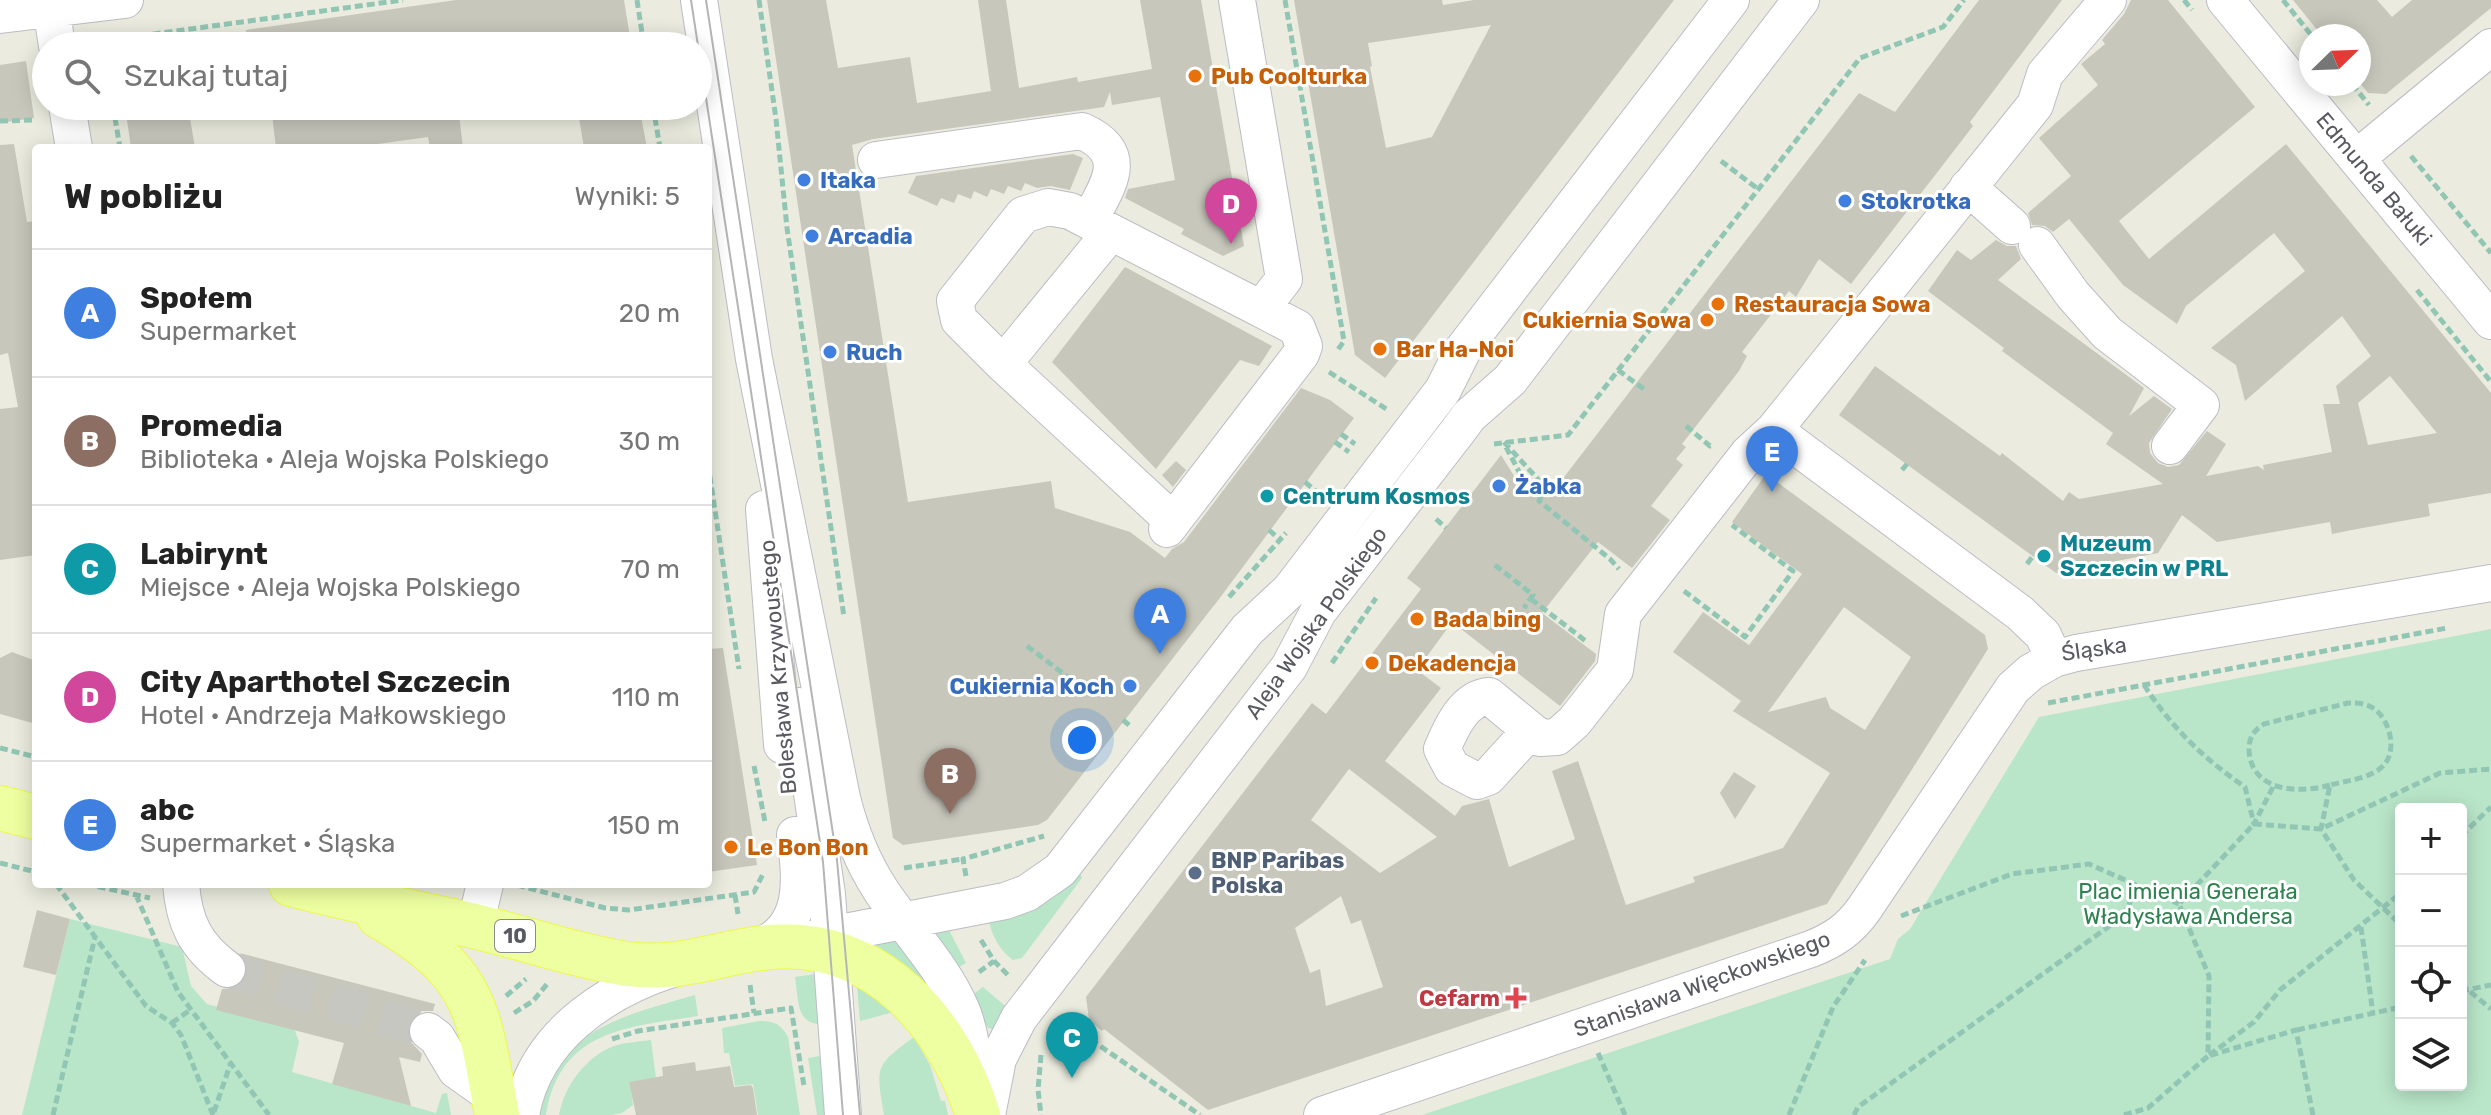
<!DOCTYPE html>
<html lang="pl">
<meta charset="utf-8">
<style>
:root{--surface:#fff;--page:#f6f6f6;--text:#222;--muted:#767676;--line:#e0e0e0;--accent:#804921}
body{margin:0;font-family:Rubik,sans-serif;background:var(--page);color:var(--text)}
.controls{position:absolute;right:24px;bottom:24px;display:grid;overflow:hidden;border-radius:8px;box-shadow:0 4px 20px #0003}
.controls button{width:72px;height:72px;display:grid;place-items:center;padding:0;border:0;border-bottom:2px solid var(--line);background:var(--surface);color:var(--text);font:40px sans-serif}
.compass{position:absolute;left:2299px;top:24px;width:72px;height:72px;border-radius:50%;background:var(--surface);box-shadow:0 4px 20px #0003;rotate:67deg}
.you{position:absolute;left:1082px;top:740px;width:28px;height:28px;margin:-20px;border:6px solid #fff;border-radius:50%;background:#1a73e8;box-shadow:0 0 0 12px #1a73e833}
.badge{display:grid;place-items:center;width:52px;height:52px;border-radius:50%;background:var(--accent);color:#fff;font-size:26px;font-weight:700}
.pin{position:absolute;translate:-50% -66px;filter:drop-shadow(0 2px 4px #0008)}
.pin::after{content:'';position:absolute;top:42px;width:28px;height:24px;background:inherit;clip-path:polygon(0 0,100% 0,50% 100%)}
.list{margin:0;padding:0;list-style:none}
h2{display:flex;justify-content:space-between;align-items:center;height:104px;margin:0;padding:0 32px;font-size:34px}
h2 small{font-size:26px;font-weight:400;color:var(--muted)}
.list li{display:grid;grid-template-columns:52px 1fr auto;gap:24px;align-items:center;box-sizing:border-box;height:128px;padding:0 32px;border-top:2px solid var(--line)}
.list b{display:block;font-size:30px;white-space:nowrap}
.list p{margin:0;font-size:26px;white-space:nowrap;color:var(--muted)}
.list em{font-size:26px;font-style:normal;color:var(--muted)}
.icon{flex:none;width:44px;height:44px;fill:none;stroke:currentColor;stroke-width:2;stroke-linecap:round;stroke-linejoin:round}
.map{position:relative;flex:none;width:2491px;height:1115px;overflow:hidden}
.search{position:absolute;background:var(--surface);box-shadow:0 4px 20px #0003;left:32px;top:32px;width:680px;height:88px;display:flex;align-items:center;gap:20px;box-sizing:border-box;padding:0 28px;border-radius:44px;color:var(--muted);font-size:30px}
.panel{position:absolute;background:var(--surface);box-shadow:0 4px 20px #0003;left:32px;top:144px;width:680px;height:744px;border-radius:8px}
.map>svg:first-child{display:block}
</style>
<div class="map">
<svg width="2491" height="1115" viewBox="0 0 2491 1115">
<rect width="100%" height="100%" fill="#ebecdf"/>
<path fill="#b9e6c9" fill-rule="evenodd" d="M2491 629V1115H1422L1890 959 1898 939 1910 929 2039 717ZM2461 809V1085H2401V809Z
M1078 868 1082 878 1022 958 1013 960C1000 951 992 936 989 921Z
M70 919 182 947 191 986 207 1004 294 1028 299 1042 292 1072 436 1113 442 1094 447 1093 451 1115H22Z
M946 924 966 963 953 971 927 929Z
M895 936 929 984 873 943Z
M822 973 829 1024C795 1028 799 1002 795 977Z
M860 985 894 1012 860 1021 857 986Z
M983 987 1011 1011 995 1030 988 1028 971 996Z
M695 995 698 1016C629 1027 560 1029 546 1115H539C542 1105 544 1095 547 1085 570 1025 641 1011 695 995Z
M759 1021C774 1021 781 1024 788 1037L800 1115H758L753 1084 735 1086 729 1053H724L722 1028Z
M914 1037 930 1065 941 1101H945L948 1115H884C876 1067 874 1066 914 1037Z
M651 1040 656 1078 630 1082 633 1105 622 1113 612 1115H559C564 1088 582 1062 607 1049 620 1042 637 1042 651 1040Z
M831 1054 836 1115H817L808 1058Z"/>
<path fill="#c7c7bc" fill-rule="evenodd" d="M456 0H624L631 43 629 46H572L571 42 544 46H247L246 30Z
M767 0H826L838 68 910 57 917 103 991 91 978 0H1006L1019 88 1077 77 1078 82 1152 69 1140 0H1201L1244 246 1223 256 1181 234 1184 229 1125 198 1128 189 1175 180 1160 97 1112 105 1110 92 1104 107 873 139 852 145 908 502 1051 481 1055 508 1130 532 1165 558 1172 549 1184 542 1301 388 1330 400 1354 418 1219 599 1047 820 1038 825 903 845 893 838Z
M1294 0H1442L1443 5 1474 0H1674L1385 378 1355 355ZM1491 25 1432 137 1386 148 1370 67 1372 66 1368 43Z
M1979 0H2062L1970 122 1973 126 1851 284 1819 259 1796 297 1789 291 1742 352 1747 356 1739 371 1682 444 1686 447 1676 459 1683 465 1651 506 1670 520 1632 568 1598 542 1542 613 1596 654 1595 661 1560 706 1452 622 1417 670 1441 688 1385 761 1455 816 1462 806 1489 799 1509 867 1575 839 1552 771 1578 761 1626 905 1695 882 1693 877 1783 848 1830 773 1733 711 1741 701 1673 652 1703 612 1749 645 1802 574 1732 522 1766 474 1985 635 1988 649 1827 904 1208 1110 1104 1029 1102 1031 1089 1020 1086 997 1312 703 1326 714 1421 589 1407 578 1501 455 1521 487 1530 483 1548 498 1859 93 1895 112ZM1844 607 1911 657 1865 730 1830 708 1826 697 1768 712ZM1349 769 1437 837 1380 873 1311 820ZM1341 896 1351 924 1361 920 1383 987 1326 1006 1320 969 1310 973 1295 928Z
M2131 0H2168L2255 107 2119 221 2149 259 2286 144 2491 393V493L2428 504 2430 516 2357 529 2332 534 2330 522 2217 542 2182 515 2158 553 2056 573 1839 415 1875 366 2000 456 2002 453 2063 501 2069 492 2079 499 2163 484 2106 444 2113 433 2002 351 2004 348 1928 291 1957 250 1971 260 1996 240 2007 246H2016L2021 259 1998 280 2144 388 2129 416 2154 396 2172 409 2149 443 2150 453 2158 463 2168 467 2179 465 2207 431 2226 444 2206 476 2258 466 2264 470 2263 465 2332 452 2323 404H2340L2336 386 2371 356 2342 316 2245 401 2236 365 2211 348 2305 271 2274 233 2186 306 2177 324 2123 285 2069 219 2053 232 2045 226 2032 225 2028 213 2071 176 2039 138 2098 85 2081 64 2105 44 2102 40 2124 14ZM2390 376 2437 433 2368 445 2358 403Z
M2293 0H2377L2392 17 2412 0H2491V8L2386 94 2368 93 2359 82V36H2322Z
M26 61 34 118 0 123V65Z
M125 106H182L189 112 195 148H131Z
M271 106H458L463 148H430L428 137 349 148H276Z
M577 106H639L647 148H584Z
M14 144 27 222 36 221V555L0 560V409L18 407 8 353 0 355V145Z
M1073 154 1083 158 1070 190 1051 186 1037 188 1025 183 1021 191 1008 186 1004 194 991 189 987 197 974 191 971 199 958 194 954 203 941 198 937 206 908 193 916 176Z
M1125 267 1272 346 1259 366 1240 360 1156 469 1052 362Z
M1176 461 1186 470 1173 487 1162 475Z
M723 648 757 865 708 872V649Z
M12 652 36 661V724L0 714V658Z
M1734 772 1756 786 1735 819 1720 793Z
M37 910 70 919 56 975 23 967Z
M240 953 435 1004 433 1011H421L412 1018 407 1027 409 1040 422 1054 420 1062 399 1057 411 1106 332 1084 344 1043 216 1010 222 989 235 988 243 983 248 973 247 962Z
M695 1062 696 1071 730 1066 734 1087 751 1085 753 1088 757 1115H636L629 1082 663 1076 662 1067Z"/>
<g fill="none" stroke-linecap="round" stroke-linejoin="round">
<path stroke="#c6c7c0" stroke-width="36" stroke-dasharray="36 18" stroke-linecap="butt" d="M227 969 428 1031"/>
<g stroke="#bcbcc4" stroke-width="38">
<path id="minor" d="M50 0 57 46
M699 0 754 359 842 798C850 830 862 861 880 889 906 929 943 966 962 1011 972 1036 973 1064 977 1090
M2225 0 2491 321
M0 15 125 0
M67 106 74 148
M2357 158 2491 47
M876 160 1082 131C1133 154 1107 186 1089 221
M1968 187 2012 226
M1111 232 1003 364 959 320 955 301 1023 215 1048 207 1070 211 1261 309 1284 279 1237 0
M2037 245 2073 295 2107 333 2201 405 2170 446
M1003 364 1173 521
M1774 430 2020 613 2043 635 2054 659 2076 653 2491 583
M764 509 782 745
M1167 529 1301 354 1304 346 1297 328 1261 309
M799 706 827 894 843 1115
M1530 731 1488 777 1477 781 1452 768 1442 749C1451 728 1464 698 1489 696L1540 738 1557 737 1574 722 1615 670 1623 614 1748 454 1774 430 2035 105 2045 74 2108 0
M181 884C184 922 195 946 227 969
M475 926 485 884
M794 942 1005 901 1027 893 1060 870 1247 630 1290 590 1443 390 1464 348 1731 0
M756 948C807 928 801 880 795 835
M428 1031 437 1038 456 1070 494 1097
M521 1115C534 1038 602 992 672 969
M987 1115 998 1059 1019 1018 1289 667 1318 612 1458 431 1469 416 1510 380 1801 0
M1322 1115 1811 949C1834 940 1850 929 1864 909L2013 688 2031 672 2054 659"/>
</g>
<g stroke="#edf84c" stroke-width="46">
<path id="major" d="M0 808 36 817
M291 884C352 900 413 912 474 926 525 938 575 956 627 964 683 971 718 952 770 947 876 938 949 1022 978 1115
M379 916C479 973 478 1010 497 1115"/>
</g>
<path stroke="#92c6b4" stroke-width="5" stroke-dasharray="8 4" stroke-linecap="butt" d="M637 0 644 46
M759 0 776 119 787 228 844 617
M1285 0 1344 341 1337 351
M2184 0 2192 10
M2283 0 2312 36
M117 39 403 0
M107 46 117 39 116 36
M2352 84 2369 105
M113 106 120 148
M653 106 660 148
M114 111 126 109
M0 121 36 120
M2411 156 2491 253
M1721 161 1758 189
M2417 290 2491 382
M1618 370 1645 390
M1329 372 1388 410
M1686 426 1710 446 1714 445
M1341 434 1355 444
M1335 442 1349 452
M1504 442 1546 488 1539 501 1610 559 1619 569
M1494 444 1568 435 1860 58 1943 27 1964 0
M1506 447 1526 485
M708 464 739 669
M1902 470 1907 464
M1305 482 1318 493
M1436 519 1446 528
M1269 530 1280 540
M2027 564 2033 556
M1495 565 1533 595 1524 608
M1684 591 1745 637 1793 571 1732 525
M1229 597 1286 533
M1531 599 1587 642
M1027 646 1073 681
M1332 663 1376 598
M2144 685C2172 728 2203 758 2245 787L2254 824 2274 785
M2048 703 2447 628
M1123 720 1130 726
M0 748 36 757
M754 766 765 822
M2330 785C2299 794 2251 792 2249 750 2249 738 2253 731 2264 724L2348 703C2356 703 2366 703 2373 708 2389 718 2398 749 2384 765 2371 779 2348 780 2330 785L2321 829 2354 880 2401 925
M2461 836 2491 807
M0 863 36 872
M904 868 963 859
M966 876 963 859 1044 836
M56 884 146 1006 172 1023 181 1035 213 1115
M86 884 150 898
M517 885 605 908 629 910 754 892 763 874
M136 895 178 992 269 1115
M735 895 738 914
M1901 916 2012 874 2089 864 2179 904
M2361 927 2373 1014
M981 940 994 961 1009 976
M979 972 994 961
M2461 984 2491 1009
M750 985 754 1013
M2461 991 2491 985
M506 996 526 979
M514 1013 533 1001 548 983
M1061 1019 1200 1115
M172 1023 190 1010
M2297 1030 2401 1007
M612 1039 638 1031 791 1008 804 1086
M1598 1053 1625 1115
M1041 1055 1038 1090 1041 1115
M214 1112 230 1065
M53 1115 95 937
M1789 1115 1833 1007 1865 960
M1854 1115 1858 1107 2122 917 2139 886
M2124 1115 2148 1108 2208 1056 2209 976 2179 904 2254 824 2321 829 2440 773 2491 769
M2313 1115 2296 1030 2208 1056 2254 1022 2280 990 2401 893"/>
<use href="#minor" stroke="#fff" stroke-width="36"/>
<use href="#major" stroke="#eeffa1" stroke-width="44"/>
<path stroke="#b5b5b6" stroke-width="2" d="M691 0 823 862 843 1115
M706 0 837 860 860 1115"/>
</g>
<g fill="#e8710a" stroke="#fff" stroke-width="3">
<circle cx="1195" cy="76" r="8"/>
<circle cx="1718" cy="304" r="8"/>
<circle cx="1707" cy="320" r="8"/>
<circle cx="1380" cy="349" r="8"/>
<circle cx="1417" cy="619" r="8"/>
<circle cx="1372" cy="663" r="8"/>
<circle cx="731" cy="847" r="8"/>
</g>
<g fill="#3f7fe0" stroke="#fff" stroke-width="3">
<circle cx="804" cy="180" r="8"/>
<circle cx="1845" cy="201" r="8"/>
<circle cx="812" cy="236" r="8"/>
<circle cx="830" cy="352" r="8"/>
<circle cx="1499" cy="486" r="8"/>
<circle cx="1130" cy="686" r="8"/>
</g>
<g fill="#0f9aa8" stroke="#fff" stroke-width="3">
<circle cx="1267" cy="496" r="8"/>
<circle cx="2044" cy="556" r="8"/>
</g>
<circle fill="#5c6f8a" stroke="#fff" stroke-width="3" cx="1195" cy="873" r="8"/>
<path fill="#e0444e" stroke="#fff" stroke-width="3" d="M1512 986h8v8h8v8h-8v8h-8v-8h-8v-8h8z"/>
<g text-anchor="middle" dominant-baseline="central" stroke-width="6" stroke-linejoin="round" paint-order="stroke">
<rect fill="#fff" stroke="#8a8b90" stroke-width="2" x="495" y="920" width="40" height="32" rx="6"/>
<g font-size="20" font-weight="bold" fill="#585961">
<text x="515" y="936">10</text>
</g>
<g font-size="22" font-weight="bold" fill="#c56008" stroke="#fff" text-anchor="start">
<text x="1211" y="76">Pub Coolturka</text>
<text x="1734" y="304">Restauracja Sowa</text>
<text x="1691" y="320" text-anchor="end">Cukiernia Sowa</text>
<text x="1396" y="349">Bar Ha-Noi</text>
<text x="1433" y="619">Bada bing</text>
<text x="1388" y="663">Dekadencja</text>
<text x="747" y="847">Le Bon Bon</text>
</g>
<g font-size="22" fill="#585961" stroke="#fff">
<text transform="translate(2374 179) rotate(50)">Edmunda Bałuki</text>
<text transform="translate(1316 623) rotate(-55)">Aleja Wojska Polskiego</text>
<text transform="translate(2094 649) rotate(-8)">Śląska</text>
<text transform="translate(778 667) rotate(-95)">Bolesława Krzywoustego</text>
<text transform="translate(1702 984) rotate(-20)">Stanisława Więckowskiego</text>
</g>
<g font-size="22" font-weight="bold" fill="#366cbe" stroke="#fff" text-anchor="start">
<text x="820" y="180">Itaka</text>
<text x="1861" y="201">Stokrotka</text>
<text x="828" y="236">Arcadia</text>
<text x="846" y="352">Ruch</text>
<text x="1515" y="486">Żabka</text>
<text x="1114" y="686" text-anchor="end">Cukiernia Koch</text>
</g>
<g font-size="22" font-weight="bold" fill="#0d838f" stroke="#fff" text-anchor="start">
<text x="1283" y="496">Centrum Kosmos</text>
<text x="2060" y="543">Muzeum<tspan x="2060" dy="25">Szczecin w PRL</tspan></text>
</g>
<g font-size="22" font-weight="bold" fill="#4e5e75" stroke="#fff" text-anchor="start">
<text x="1211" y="860">BNP Paribas<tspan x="1211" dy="25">Polska</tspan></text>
</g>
<g font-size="22" fill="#2e8250" stroke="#fff">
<text x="2188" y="891">Plac imienia Generała<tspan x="2188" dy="25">Władysława Andersa</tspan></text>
</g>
<g font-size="22" font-weight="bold" fill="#be3a42" stroke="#fff" text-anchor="end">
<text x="1500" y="998">Cefarm</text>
</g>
</g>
</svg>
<div class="controls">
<button>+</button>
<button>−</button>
<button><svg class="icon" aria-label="locate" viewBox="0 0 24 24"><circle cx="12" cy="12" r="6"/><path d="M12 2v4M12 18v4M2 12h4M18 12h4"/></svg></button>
<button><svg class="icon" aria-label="layers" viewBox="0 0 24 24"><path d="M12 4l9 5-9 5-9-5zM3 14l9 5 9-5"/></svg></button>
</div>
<svg class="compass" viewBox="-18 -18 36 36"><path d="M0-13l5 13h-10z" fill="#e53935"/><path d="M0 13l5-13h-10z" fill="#767676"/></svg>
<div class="you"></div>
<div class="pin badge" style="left:1160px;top:654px;background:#3f7fe0">A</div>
<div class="pin badge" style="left:950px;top:814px;background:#8d6e63">B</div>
<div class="pin badge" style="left:1072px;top:1078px;background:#0f9aa8">C</div>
<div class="pin badge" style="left:1231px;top:244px;background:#d1479c">D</div>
<div class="pin badge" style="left:1772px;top:492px;background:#3f7fe0">E</div>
<div class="search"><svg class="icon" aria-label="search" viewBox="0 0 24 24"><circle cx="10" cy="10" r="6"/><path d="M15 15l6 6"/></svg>Szukaj tutaj</div>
<section class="panel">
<h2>W pobliżu<small>Wyniki: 5</small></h2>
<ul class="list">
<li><span class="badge" style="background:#3f7fe0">A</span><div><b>Społem</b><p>Supermarket</p></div><em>20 m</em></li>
<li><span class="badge" style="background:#8d6e63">B</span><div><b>Promedia</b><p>Biblioteka · Aleja Wojska Polskiego</p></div><em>30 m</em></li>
<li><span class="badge" style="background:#0f9aa8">C</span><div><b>Labirynt</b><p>Miejsce · Aleja Wojska Polskiego</p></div><em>70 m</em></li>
<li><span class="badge" style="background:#d1479c">D</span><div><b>City Aparthotel Szczecin</b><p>Hotel · Andrzeja Małkowskiego</p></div><em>110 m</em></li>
<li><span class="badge" style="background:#3f7fe0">E</span><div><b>abc</b><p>Supermarket · Śląska</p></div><em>150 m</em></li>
</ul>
</section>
</div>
